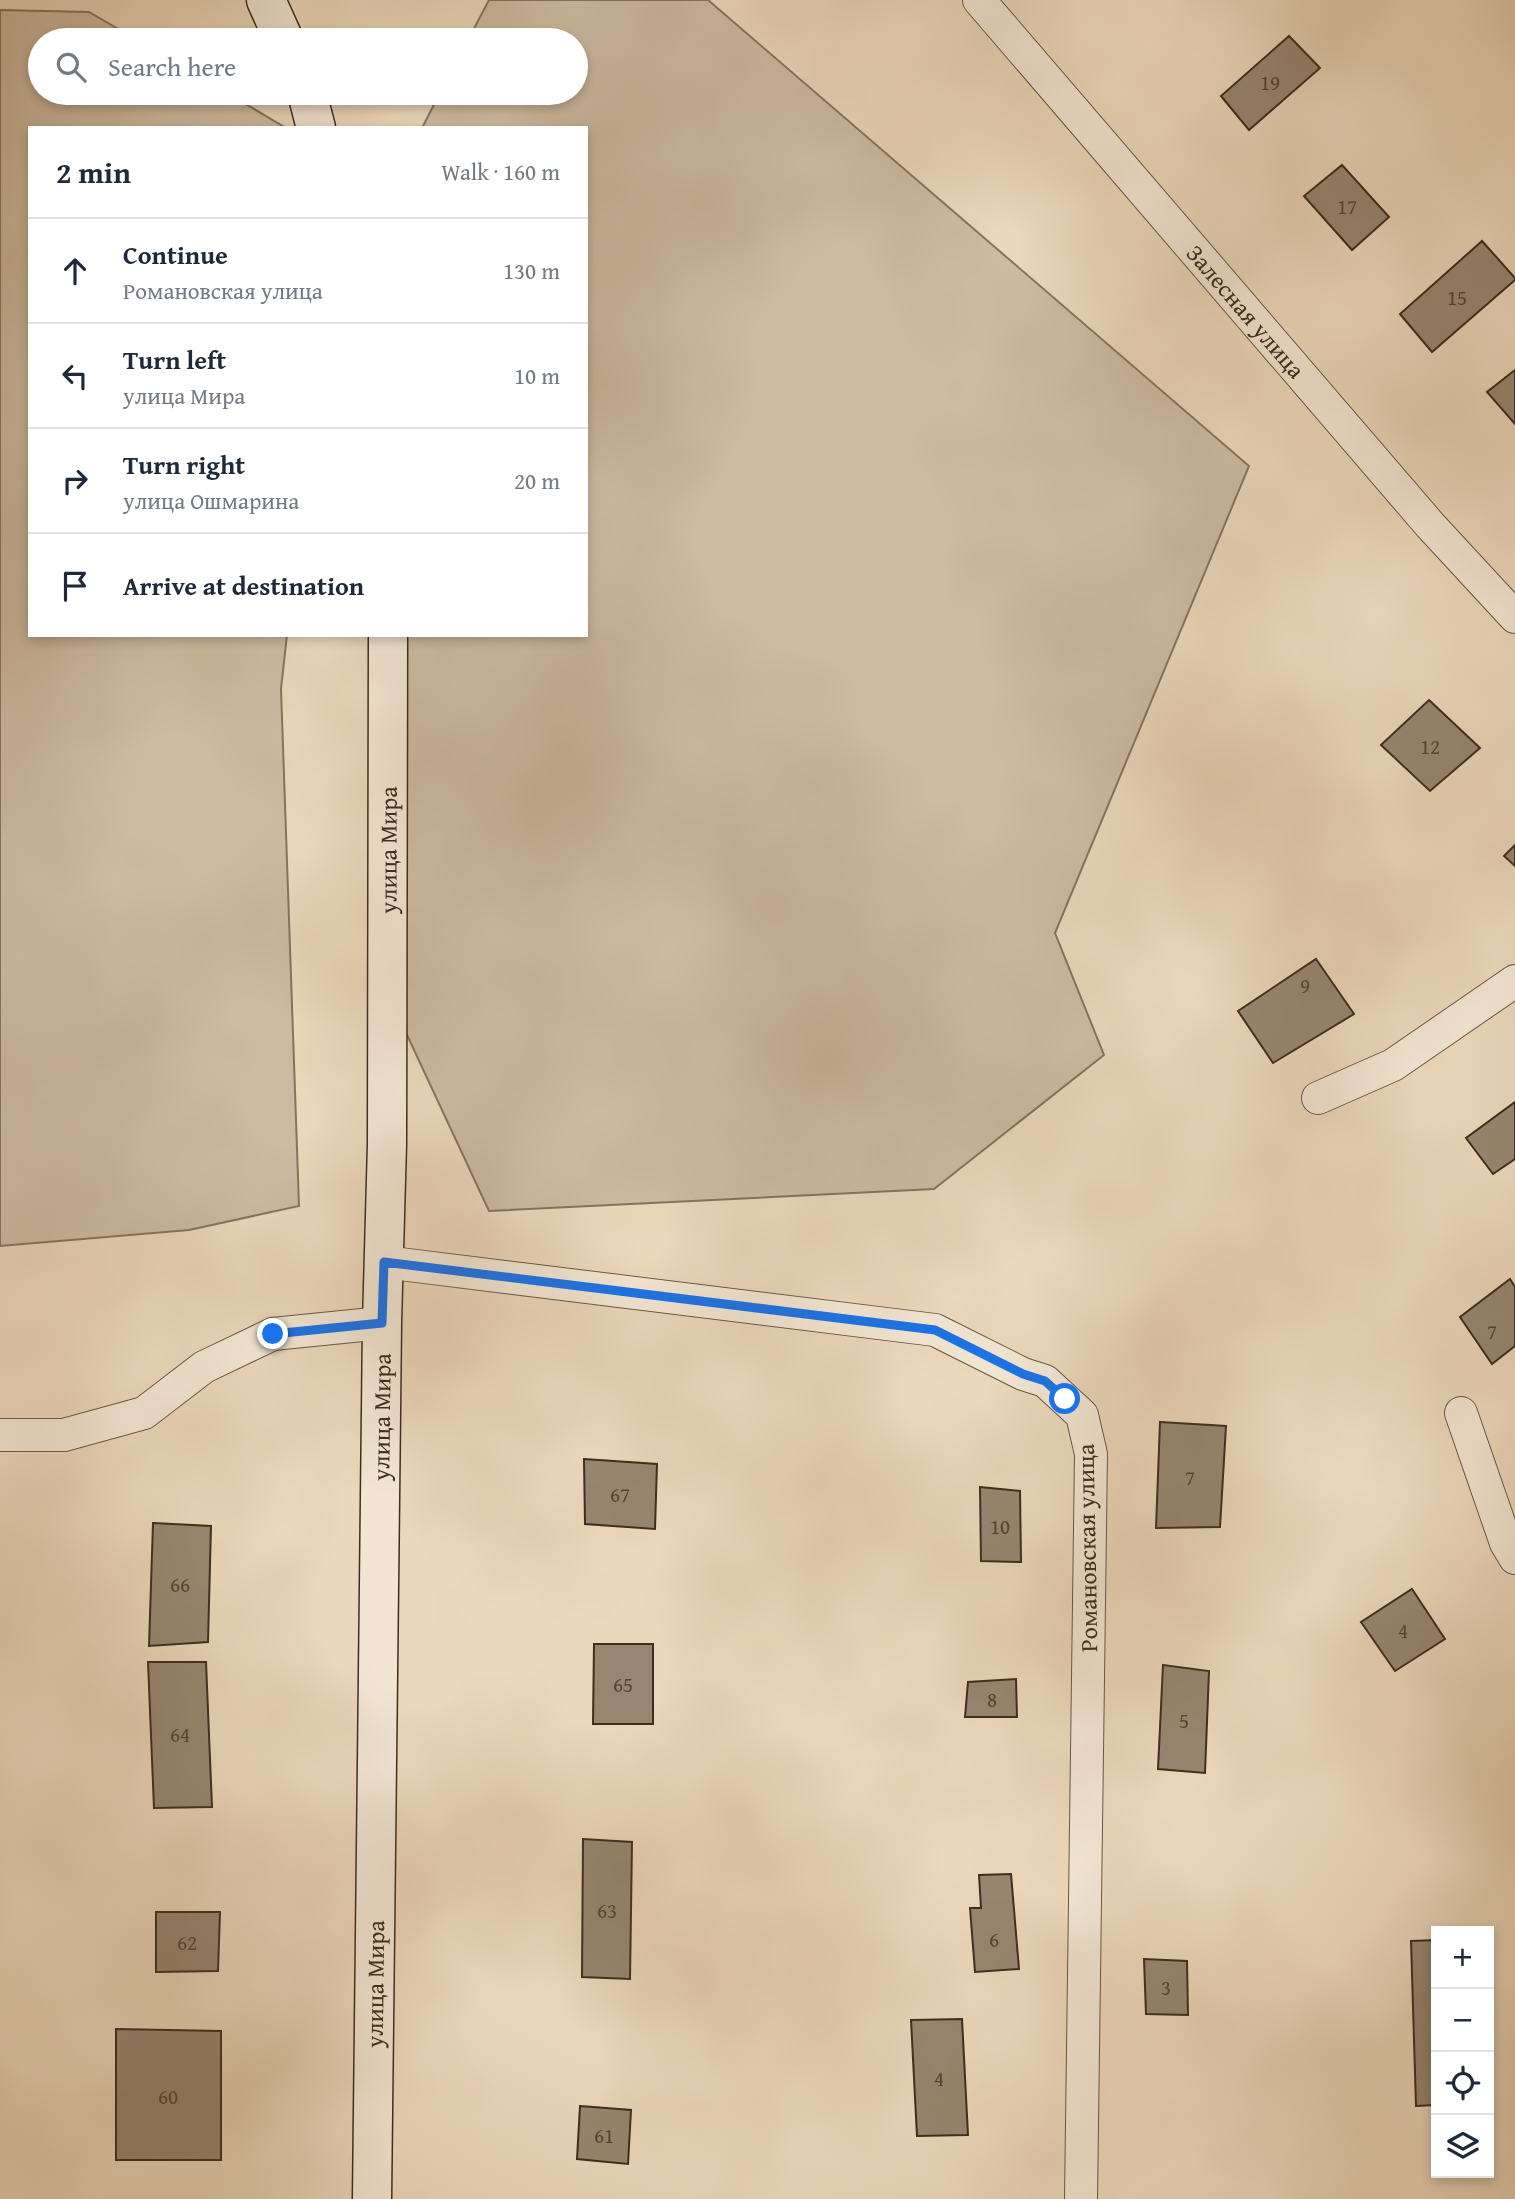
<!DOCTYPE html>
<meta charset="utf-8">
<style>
:root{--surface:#fff;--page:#f6f6f7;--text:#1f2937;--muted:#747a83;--line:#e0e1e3}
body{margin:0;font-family:"Gentium Book Plus",serif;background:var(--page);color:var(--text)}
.controls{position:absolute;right:21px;bottom:21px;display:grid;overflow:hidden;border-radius:0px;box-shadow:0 4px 10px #0003}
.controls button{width:63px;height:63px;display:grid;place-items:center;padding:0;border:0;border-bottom:2px solid var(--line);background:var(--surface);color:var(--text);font:35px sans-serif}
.stop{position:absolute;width:21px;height:21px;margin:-16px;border:5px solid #1a73e8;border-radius:50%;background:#fff}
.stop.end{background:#1a73e8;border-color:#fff;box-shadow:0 2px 7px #0008}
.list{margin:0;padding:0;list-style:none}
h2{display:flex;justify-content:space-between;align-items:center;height:91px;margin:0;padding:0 28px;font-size:30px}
h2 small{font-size:23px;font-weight:400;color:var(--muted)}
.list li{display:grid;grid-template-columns:46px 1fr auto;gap:21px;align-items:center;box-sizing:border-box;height:105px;padding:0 28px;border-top:2px solid var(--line)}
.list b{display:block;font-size:26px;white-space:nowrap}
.list p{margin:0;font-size:23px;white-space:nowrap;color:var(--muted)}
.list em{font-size:23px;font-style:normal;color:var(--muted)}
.icon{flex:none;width:38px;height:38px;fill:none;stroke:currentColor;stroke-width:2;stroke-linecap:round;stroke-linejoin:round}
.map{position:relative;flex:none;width:1515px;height:2199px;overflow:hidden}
.search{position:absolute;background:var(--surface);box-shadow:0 4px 10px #0003;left:28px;top:28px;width:560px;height:77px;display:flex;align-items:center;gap:18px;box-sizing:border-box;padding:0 24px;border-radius:38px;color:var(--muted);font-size:26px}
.panel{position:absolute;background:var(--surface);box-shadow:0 4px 10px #0003;left:28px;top:126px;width:560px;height:511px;border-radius:0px}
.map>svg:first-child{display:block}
</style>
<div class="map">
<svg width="1515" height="2199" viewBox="0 0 1515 2199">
<rect width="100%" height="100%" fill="#ebd7bb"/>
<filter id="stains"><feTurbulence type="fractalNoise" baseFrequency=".00286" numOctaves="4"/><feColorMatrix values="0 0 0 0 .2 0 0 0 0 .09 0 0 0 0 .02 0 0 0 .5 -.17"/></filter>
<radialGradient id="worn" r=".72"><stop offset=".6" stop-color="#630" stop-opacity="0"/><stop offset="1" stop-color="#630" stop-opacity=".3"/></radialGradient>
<path fill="#cdbaa1" stroke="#857460" stroke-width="2" d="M489 0H708L1249 466 1055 933 1104 1055 934 1189 489 1211 394 1007 400 635H586V128H422L440 93H576V40H468Z
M0 10 89 12 137 40H40V93H227L286 128H30V635H287L281 689 299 1206 189 1230 0 1246Z"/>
<path fill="#978671" stroke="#3d2e20" stroke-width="2" d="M1289 36 1320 68 1249 130 1221 96Z
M1342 165 1389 217 1352 250 1304 196Z
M1482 241 1515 278V280L1432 352 1400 314Z
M1515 370V424L1487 392Z
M1429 700 1480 748 1430 791 1381 745Z
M1515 845V866L1504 856Z
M1316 959 1354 1014 1273 1063 1238 1011Z
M1515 1102V1159L1493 1174 1466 1138Z
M1510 1279 1515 1287V1346L1492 1364 1460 1317Z
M1160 1422 1226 1426 1220 1527 1156 1528Z
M584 1459 657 1464 655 1529 585 1524Z
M980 1487 1020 1491 1021 1562 981 1561Z
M153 1523 211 1526 208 1642 149 1646Z
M1412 1589 1445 1639 1395 1671 1361 1622Z
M594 1644H653V1724H593Z
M148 1662H206L212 1807 154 1808Z
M1163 1665 1209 1671 1205 1773 1158 1769Z
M1016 1679 1017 1717H965L968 1682Z
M583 1839 632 1842 630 1979 582 1977Z
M1011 1874 1019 1969 975 1972 970 1908H981L979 1875Z
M156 1912H220L218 1971 156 1972Z
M1436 1940V2105L1416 2106 1411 1941Z
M1144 1959 1187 1961 1188 2015 1146 2014Z
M962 2019 968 2135 917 2136 911 2020Z
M116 2029 221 2031V2160H116Z
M580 2106 631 2110 628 2164 577 2159Z"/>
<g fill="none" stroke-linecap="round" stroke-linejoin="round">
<g stroke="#685847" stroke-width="34">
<g id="street">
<path id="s1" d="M979 0 1430 525 1515 617"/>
<path d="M1318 1098 1393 1065 1515 981"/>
<path d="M384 1262 935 1330 1023 1374 1045 1381 1082 1415 1091 1454 1081 2199"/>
<path d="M1461 1413 1506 1543 1515 1558"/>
<path d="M0 1435H64L144 1413 204 1367 273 1334 382 1323"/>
</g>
</g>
<g stroke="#3d2e20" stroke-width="41">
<g id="secondary">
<path d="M266 0 284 40"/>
<path d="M307 93 316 128"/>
<path id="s2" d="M372 2199 382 1323 387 1144 388 635"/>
</g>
</g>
<use href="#street" stroke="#f2e5d3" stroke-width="32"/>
<use href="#secondary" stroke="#f2e5d3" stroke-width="38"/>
</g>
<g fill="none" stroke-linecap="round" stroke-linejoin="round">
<path stroke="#1a73e8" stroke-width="9" d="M273 1334 382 1323 384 1262 935 1330 1023 1374 1045 1381 1065 1399"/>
</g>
<g text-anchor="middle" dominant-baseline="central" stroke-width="6" stroke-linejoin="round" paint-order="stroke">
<g font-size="21" fill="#544434">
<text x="1270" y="82">19</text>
<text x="1347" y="206">17</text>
<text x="1457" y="297">15</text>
<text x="1430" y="746">12</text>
<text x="1305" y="985">9</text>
<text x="1492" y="1331">7</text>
<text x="1190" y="1477">7</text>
<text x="620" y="1494">67</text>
<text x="1000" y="1526">10</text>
<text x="180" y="1584">66</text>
<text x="1403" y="1630">4</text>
<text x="623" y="1684">65</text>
<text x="992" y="1699">8</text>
<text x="1184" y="1720">5</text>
<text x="180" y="1734">64</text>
<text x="607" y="1910">63</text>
<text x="994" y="1939">6</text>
<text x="187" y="1942">62</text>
<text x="1166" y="1987">3</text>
<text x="939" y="2078">4</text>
<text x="168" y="2096">60</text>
<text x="604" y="2135">61</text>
</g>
<g font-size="24" fill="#3d2e20" stroke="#f2e5d3">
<text stroke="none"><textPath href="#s1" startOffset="410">Залесная улица</textPath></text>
<text stroke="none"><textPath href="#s2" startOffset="1349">улица Мира</textPath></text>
<text stroke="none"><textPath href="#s2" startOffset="782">улица Мира</textPath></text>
<text transform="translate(1087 1548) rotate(-91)">Романовская улица</text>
<text stroke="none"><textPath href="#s2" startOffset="215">улица Мира</textPath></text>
</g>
</g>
<rect width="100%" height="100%" filter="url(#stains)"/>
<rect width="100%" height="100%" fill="url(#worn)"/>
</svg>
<div class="controls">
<button>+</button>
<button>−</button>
<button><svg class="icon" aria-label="locate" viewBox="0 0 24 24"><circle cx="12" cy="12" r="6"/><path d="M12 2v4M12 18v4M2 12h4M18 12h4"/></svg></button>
<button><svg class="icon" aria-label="layers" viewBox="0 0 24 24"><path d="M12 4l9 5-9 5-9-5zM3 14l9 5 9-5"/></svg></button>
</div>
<div class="stop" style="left:1065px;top:1399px"></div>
<div class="stop end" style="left:273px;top:1334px"></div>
<div class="search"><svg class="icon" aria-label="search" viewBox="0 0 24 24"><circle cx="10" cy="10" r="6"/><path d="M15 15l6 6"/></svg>Search here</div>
<section class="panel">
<h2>2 min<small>Walk · 160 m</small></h2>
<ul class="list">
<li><svg class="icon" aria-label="ahead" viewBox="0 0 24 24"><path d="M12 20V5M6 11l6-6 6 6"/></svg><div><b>Continue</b><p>Романовская улица</p></div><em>130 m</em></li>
<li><svg class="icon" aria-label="left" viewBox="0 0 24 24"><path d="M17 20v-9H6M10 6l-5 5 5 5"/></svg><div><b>Turn left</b><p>улица Мира</p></div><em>10 m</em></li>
<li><svg class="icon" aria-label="right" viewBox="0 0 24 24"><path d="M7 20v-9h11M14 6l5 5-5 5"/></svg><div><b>Turn right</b><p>улица Ошмарина</p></div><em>20 m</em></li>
<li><svg class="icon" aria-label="arrive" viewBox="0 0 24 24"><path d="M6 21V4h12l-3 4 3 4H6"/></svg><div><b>Arrive at destination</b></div></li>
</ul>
</section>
</div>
